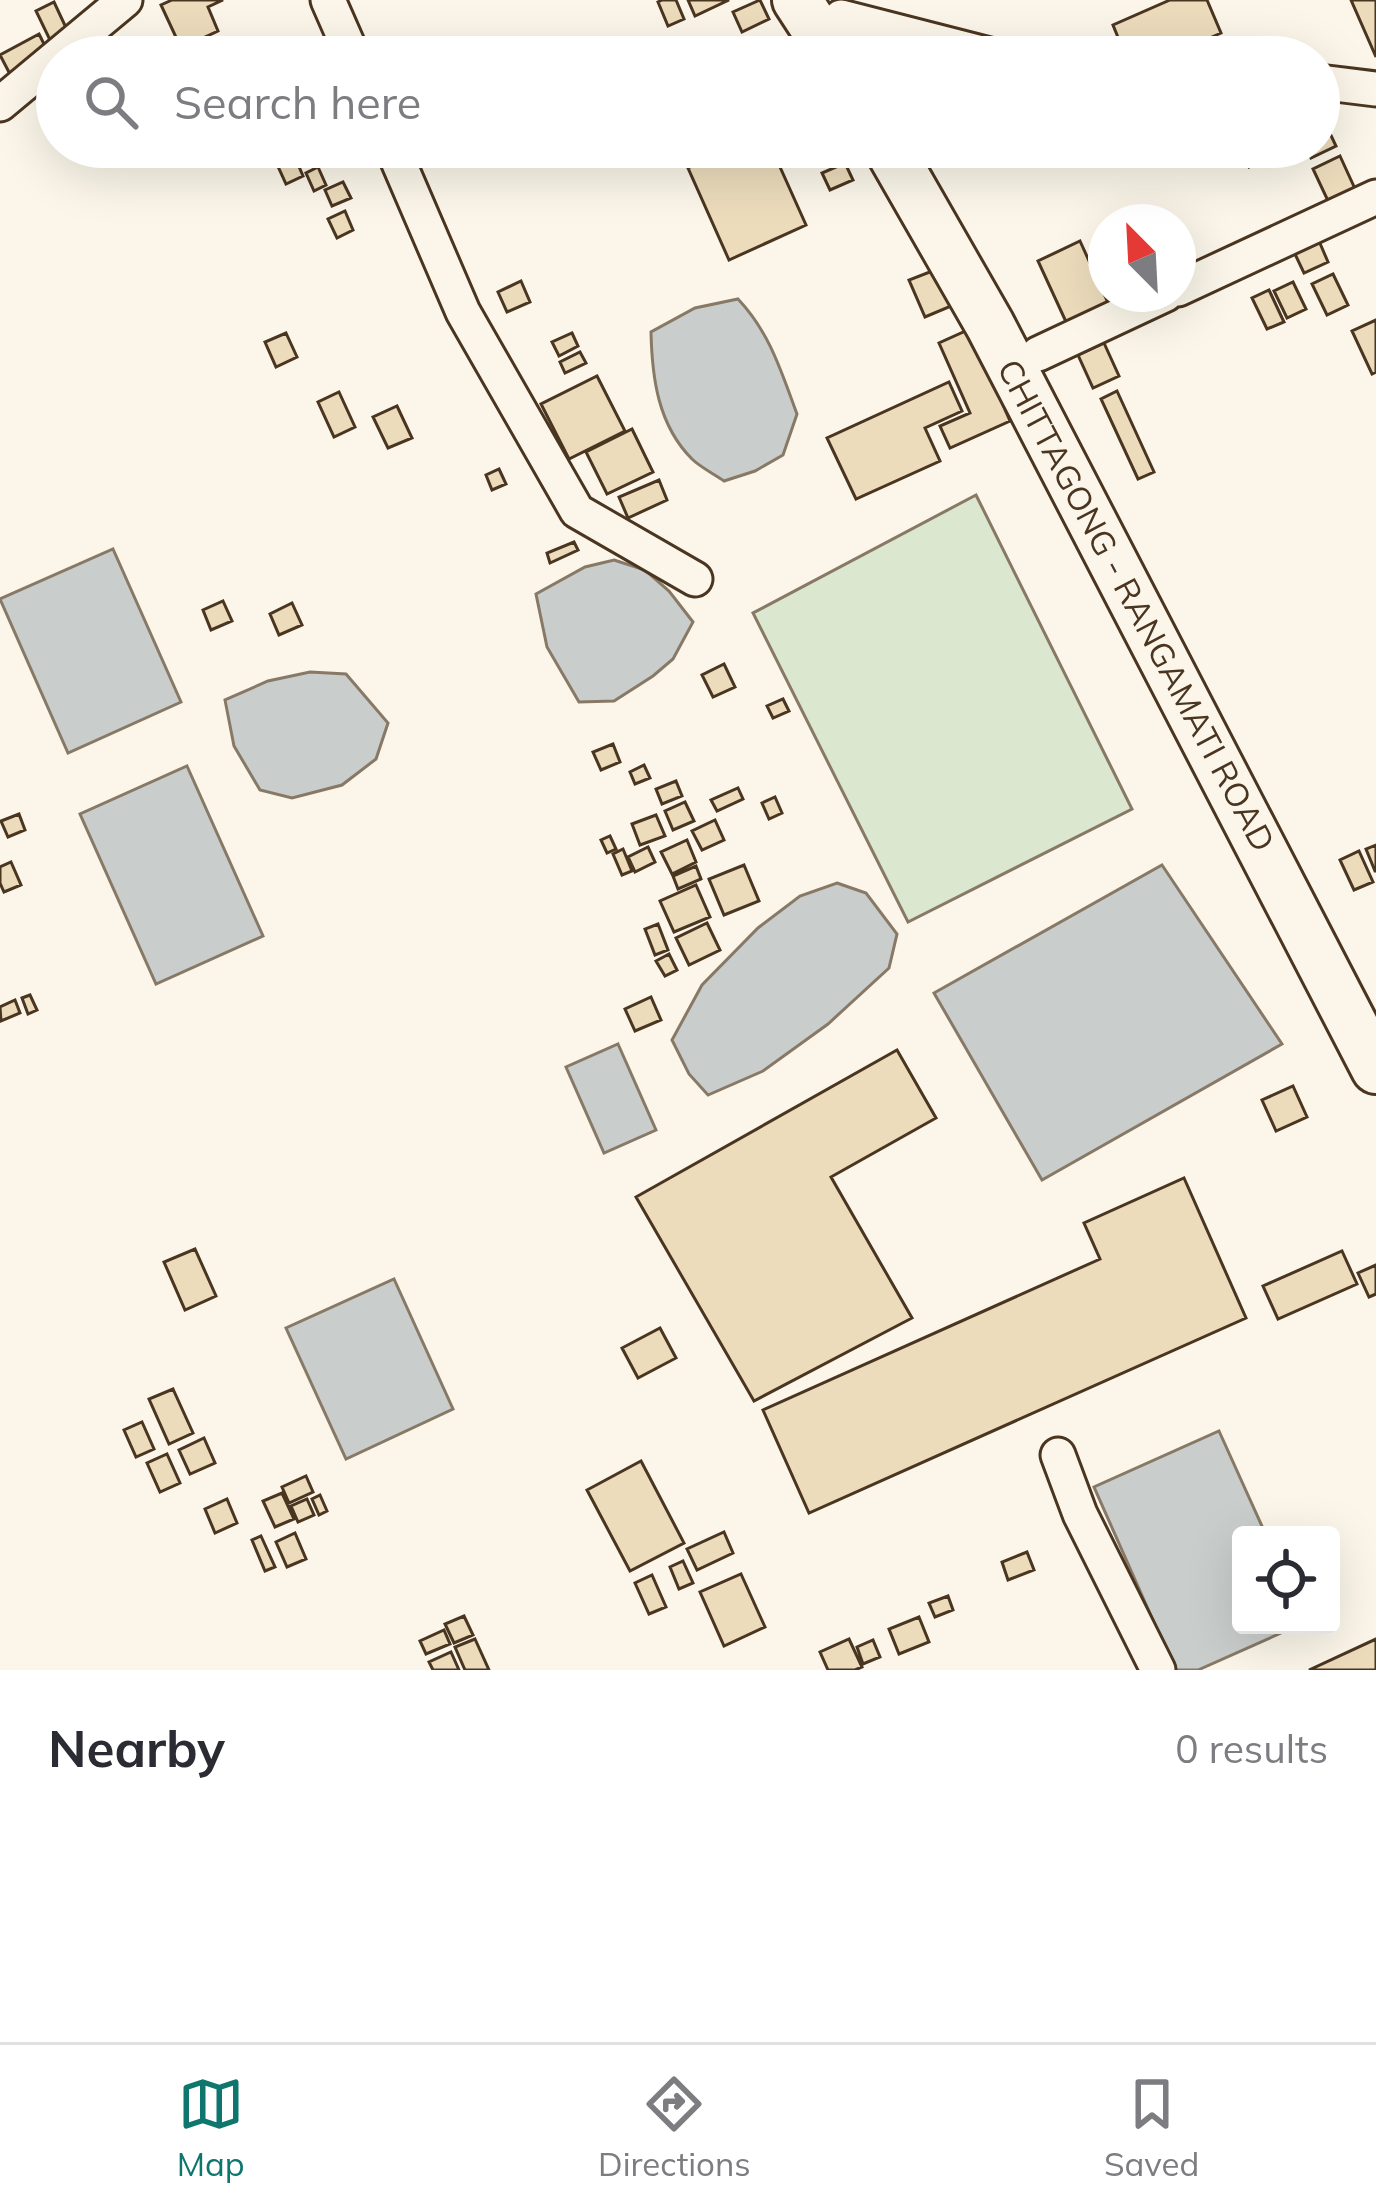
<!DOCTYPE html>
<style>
:root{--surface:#fff;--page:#f2f2f3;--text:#2b2b33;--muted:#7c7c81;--line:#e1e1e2;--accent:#0f766e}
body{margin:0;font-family:Mulish,sans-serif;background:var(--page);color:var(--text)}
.controls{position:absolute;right:36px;bottom:36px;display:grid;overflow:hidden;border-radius:12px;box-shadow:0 12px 48px #0002}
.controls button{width:108px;height:108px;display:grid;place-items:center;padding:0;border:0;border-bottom:3px solid var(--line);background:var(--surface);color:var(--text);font:60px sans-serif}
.compass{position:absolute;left:1088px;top:204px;width:108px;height:108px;border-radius:50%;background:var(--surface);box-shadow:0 12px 48px #0002;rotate:336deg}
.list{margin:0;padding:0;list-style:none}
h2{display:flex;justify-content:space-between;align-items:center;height:156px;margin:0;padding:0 48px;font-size:51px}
h2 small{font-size:39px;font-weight:400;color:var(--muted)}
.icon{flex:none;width:66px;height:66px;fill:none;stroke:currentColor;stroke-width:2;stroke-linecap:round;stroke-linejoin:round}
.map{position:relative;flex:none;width:1376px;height:1670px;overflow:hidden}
.search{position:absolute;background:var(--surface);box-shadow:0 12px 48px #0002;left:36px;right:36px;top:36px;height:132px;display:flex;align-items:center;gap:30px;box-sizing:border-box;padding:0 42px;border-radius:66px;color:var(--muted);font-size:45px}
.sheet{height:372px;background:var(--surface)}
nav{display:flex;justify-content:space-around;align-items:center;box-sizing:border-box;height:168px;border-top:3px solid var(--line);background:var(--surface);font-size:33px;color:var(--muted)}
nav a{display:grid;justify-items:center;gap:6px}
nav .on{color:var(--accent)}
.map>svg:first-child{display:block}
</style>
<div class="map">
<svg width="1376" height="1670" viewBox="0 0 1376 1670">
<rect width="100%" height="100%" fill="#fbf6e9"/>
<path fill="#dce7d0" stroke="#887966" stroke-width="3" d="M976 495 1132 809 908 922 753 613Z"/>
<path fill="#c9cecd" stroke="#887966" stroke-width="3" d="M738 299C770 333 781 371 797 414L783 455 755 471 724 481C714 474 700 467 692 459 658 425 652 378 651 332L695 308Z
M113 549 181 702 68 753 0 599Z
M614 560 645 570 669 591 693 622 673 659 653 676 614 701 579 702 547 647 536 594 585 567Z
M310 672 346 674 388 723 376 759 342 785 292 798 260 790 234 746 225 700 268 681Z
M187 766 263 936 156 984 80 814Z
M1162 865 1282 1044 1042 1180 934 993Z
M837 883 866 893 897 934 889 968 828 1024 763 1071 708 1095 689 1074 672 1040 702 985 758 928 800 896Z
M618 1044 656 1130 604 1153 566 1067Z
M394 1279 453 1409 346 1459 286 1328Z
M1219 1431 1266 1535H1241V1625H1299L1198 1670H1175L1094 1487Z"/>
<path fill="#ecdcbc" stroke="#4a3520" stroke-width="3" d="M172 0H223L208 7 218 31 181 48 161 5Z
M662 0H676L684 19 668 26 658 2Z
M688 0H729L695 16Z
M760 0 769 19 742 32 733 12Z
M1170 0H1207L1221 33 1166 57H1126L1113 25Z
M1351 0H1376V57Z
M54 2 69 34 51 42 36 11Z
M39 34 51 58 12 78 0 55Z
M1327 127 1336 146 1311 158 1306 147H1319V130Z
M736 147H771L806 225 729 260 688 168Z
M1240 147H1275L1278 153 1249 167Z
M294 155 303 176 286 184 276 162Z
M1340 156 1356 191 1329 203 1313 169Z
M845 163 853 180 830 190 822 173Z
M318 167 326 185 314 191 306 173Z
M343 182 351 198 332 206 325 190Z
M345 211 353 230 337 238 328 219Z
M1080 241 1109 305 1067 324 1038 261Z
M1319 241 1328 262 1304 273 1294 252Z
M940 268 956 304 925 317 909 280Z
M1333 274 1348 305 1327 315 1312 284Z
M521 281 530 302 507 312 498 292Z
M1293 282 1306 309 1287 318 1274 291Z
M1269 290 1284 322 1267 329 1252 298Z
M1376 320V372L1372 374 1352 331Z
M970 329 1010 421 950 448 940 426 970 413 939 343Z
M286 333 297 357 276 367 265 342Z
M572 333 578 346 559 356 552 342Z
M1104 343 1119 376 1093 388 1078 355Z
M580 352 586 363 565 373 560 362Z
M597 376 625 431 569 459 541 404Z
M949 382 962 411 925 428 940 461 856 499 827 438Z
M1117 391 1154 472 1138 479 1101 399Z
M339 392 355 427 334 437 318 402Z
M397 406 412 438 388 448 373 417Z
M632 429 653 472 607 494 586 452Z
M499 469 506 484 492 490 486 475Z
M659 480 667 500 628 518 619 497Z
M574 542 578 550 550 563 547 553Z
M223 601 232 621 211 630 203 610Z
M292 603 302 625 279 635 270 614Z
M724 664 735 687 713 697 702 675Z
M783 699 789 711 773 718 767 706Z
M613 744 620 762 601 770 593 752Z
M644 765 650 778 635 784 630 772Z
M676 781 682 796 662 804 656 789Z
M738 788 743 799 717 811 711 800Z
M775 797 782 813 769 819 762 803Z
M685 802 694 821 673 830 665 811Z
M19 814 25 830 8 837 1 821Z
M656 815 665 836 640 845 632 824Z
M715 820 724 840 702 850 692 831Z
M610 836 616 849 607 853 601 840Z
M687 840 696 862 672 874 661 852Z
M1376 845V871H1375L1366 849Z
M648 847 655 862 635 872 628 857Z
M623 849 632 871 622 875 613 854Z
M1359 851 1373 882 1354 890 1340 860Z
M11 862 21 885 4 892 0 883V867Z
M744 865 759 901 724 915 709 879Z
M696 866 701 879 678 889 673 876Z
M696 885 710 917 674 932 660 901Z
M707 923 720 950 689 965 676 938Z
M658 924 668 950 655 955 645 929Z
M669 954 677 970 665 976 656 961Z
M30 995 37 1010 28 1014 22 998Z
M651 997 661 1020 635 1031 625 1009Z
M15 1000 20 1013 1 1021 0 1007Z
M897 1050 936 1118 831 1177 912 1318 754 1401 636 1197Z
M1293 1086 1307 1117 1276 1131 1262 1100Z
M1184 1178 1246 1318 809 1513 763 1410 1100 1259 1084 1223Z
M195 1249 216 1296 185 1310 164 1262Z
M1342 1251 1357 1284 1278 1319 1263 1286Z
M1376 1265V1294L1369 1297 1358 1273Z
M660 1328 676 1358 638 1378 622 1348Z
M173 1389 193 1433 169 1444 149 1399Z
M142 1422 154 1449 136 1457 124 1430Z
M204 1438 215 1463 190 1474 179 1450Z
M167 1454 180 1483 160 1492 147 1463Z
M641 1461 684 1543 630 1571 587 1490Z
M306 1476 313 1492 289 1503 282 1487Z
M282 1493 294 1519 275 1527 263 1501Z
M320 1495 327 1511 319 1515 312 1499Z
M227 1499 237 1523 215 1533 205 1509Z
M307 1499 314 1515 298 1522 291 1506Z
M724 1532 733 1553 697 1570 687 1549Z
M295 1533 306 1559 287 1567 276 1542Z
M261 1536 275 1567 265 1571 252 1540Z
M1027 1552 1034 1570 1008 1580 1002 1562Z
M683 1561 693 1583 679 1589 670 1567Z
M741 1574 765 1627 724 1646 700 1592Z
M652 1575 666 1607 649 1614 635 1583Z
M948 1596 953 1610 935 1617 929 1603Z
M464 1616 473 1635 454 1643 445 1624Z
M919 1617 929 1642 899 1654 889 1629Z
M444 1630 450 1644 426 1654 420 1641Z
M475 1639 489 1670H465L455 1647Z
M849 1639 862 1667 855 1670H828L820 1652Z
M1376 1639V1670H1309Z
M873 1640 880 1657 863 1664 857 1647Z
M451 1652 459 1670H433L429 1662Z"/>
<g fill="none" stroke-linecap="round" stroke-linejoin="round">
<g stroke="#4a3520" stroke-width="39">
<path id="minor" d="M328 0 353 57
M841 17 997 57
M1319 82 1376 89
M0 104 125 0
M392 147 463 312 577 511 695 579
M1178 289 1376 197
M1038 354 1166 294
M1058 1455 1080 1514 1158 1670"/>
</g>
<g stroke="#4a3520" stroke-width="54">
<path id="highway" d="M797 0 834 57
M888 147 990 325 1376 1069"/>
</g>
<use href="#minor" stroke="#fbf6e9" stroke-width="33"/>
<use href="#highway" stroke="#fbf6e9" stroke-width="48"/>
</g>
<g text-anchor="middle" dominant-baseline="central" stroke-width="9" stroke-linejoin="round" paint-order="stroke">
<g font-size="33" fill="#4a3520" stroke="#fbf6e9">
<text transform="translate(1137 605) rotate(62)">CHITTAGONG - RANGAMATI ROAD</text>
</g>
</g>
</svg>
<div class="controls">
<button><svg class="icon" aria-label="locate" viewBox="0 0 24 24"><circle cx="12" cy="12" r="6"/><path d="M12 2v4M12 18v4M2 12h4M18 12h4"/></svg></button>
</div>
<svg class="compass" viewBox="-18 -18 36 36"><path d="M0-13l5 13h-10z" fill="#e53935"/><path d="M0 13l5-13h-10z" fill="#7c7c81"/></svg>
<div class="search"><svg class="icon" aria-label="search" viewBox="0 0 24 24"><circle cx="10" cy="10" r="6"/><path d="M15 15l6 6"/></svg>Search here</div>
</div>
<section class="sheet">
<h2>Nearby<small>0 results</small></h2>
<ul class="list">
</ul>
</section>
<nav>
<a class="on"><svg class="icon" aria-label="map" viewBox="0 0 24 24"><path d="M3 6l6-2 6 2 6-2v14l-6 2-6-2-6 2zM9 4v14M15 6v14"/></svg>Map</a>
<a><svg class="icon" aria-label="directions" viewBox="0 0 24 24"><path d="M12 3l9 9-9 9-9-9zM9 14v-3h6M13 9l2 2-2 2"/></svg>Directions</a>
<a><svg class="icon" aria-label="saved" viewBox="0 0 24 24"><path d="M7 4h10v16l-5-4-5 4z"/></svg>Saved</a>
</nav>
